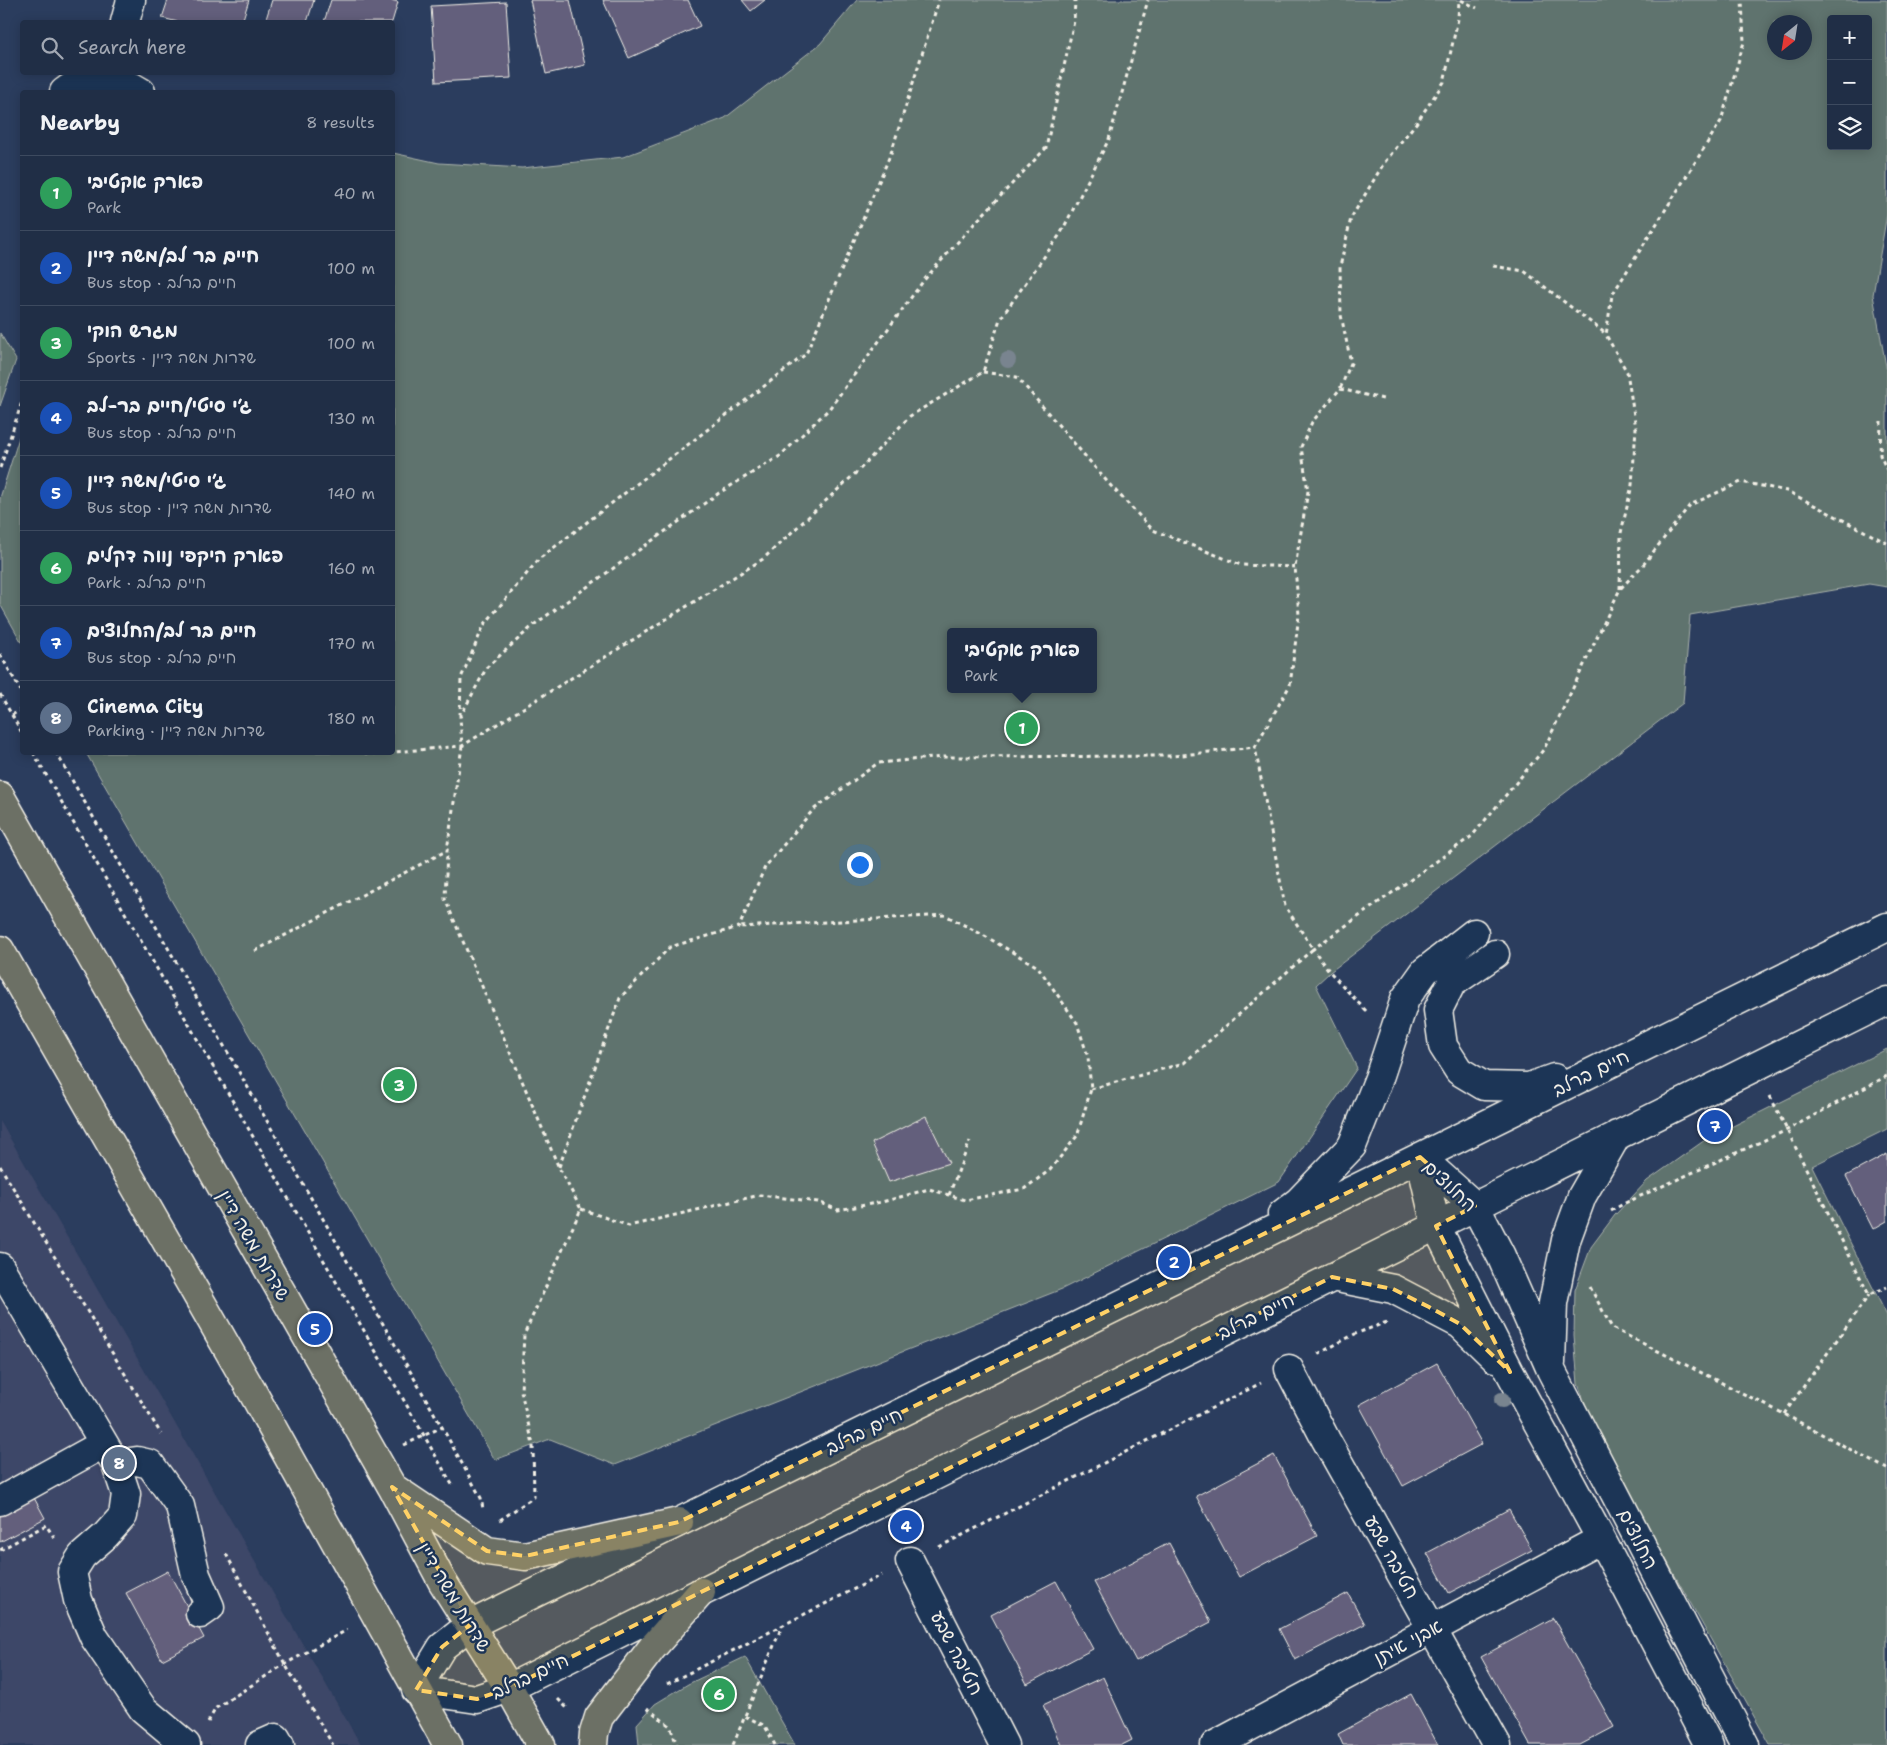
<!DOCTYPE html>
<meta charset="utf-8">
<style>
:root{--surface:#202e46;--page:#2d3a51;--text:#f1f3f6;--muted:#a2a8b3;--line:#3d4a5f;--accent:#ea580c}
body{margin:0;font-family:"Shantell Sans","Playpen Sans Hebrew",sans-serif;background:var(--page);color:var(--text)}
.controls{position:absolute;right:15px;top:15px;display:grid;overflow:hidden;border-radius:5px;box-shadow:0 2px 12px #0003}
.controls button{width:45px;height:45px;display:grid;place-items:center;padding:0;border:0;border-bottom:1px solid var(--line);background:var(--surface);color:var(--text);font:25px sans-serif}
.compass{position:absolute;left:1767px;top:15px;width:45px;height:45px;border-radius:50%;background:var(--surface);box-shadow:0 2px 12px #0003;rotate:210deg}
.you{position:absolute;left:859px;top:864px;width:18px;height:18px;margin:-12px;border:4px solid #fff;border-radius:50%;background:#1a73e8;box-shadow:0 0 0 8px #1a73e833}
.badge{display:grid;place-items:center;width:32px;height:32px;border-radius:50%;background:var(--accent);color:#fff;font-size:16px;font-weight:700}
.pin{position:absolute;translate:-50% -50%;border:2px solid #fff;box-shadow:0 1px 5px #0006}
.popup{position:absolute;left:947px;top:628px;width:150px;height:65px;box-sizing:border-box;display:grid;place-content:center;border-radius:5px;background:var(--surface);filter:drop-shadow(0 1px 4px #0005);font-size:16px;white-space:nowrap;color:var(--muted)}
.popup b{font-size:19px;color:var(--text)}
.popup::after{content:'';position:absolute;left:50%;top:100%;margin-left:-10px;border:10px solid transparent;border-top-color:var(--surface)}
.list{margin:0;padding:0;list-style:none}
h2{display:flex;justify-content:space-between;align-items:center;height:65px;margin:0;padding:0 20px;font-size:21px}
h2 small{font-size:16px;font-weight:400;color:var(--muted)}
.list li{display:grid;grid-template-columns:32px 1fr auto;gap:15px;align-items:center;box-sizing:border-box;height:75px;padding:0 20px;border-top:1px solid var(--line)}
.list b{display:block;font-size:19px;white-space:nowrap}
.list p{margin:0;font-size:16px;white-space:nowrap;color:var(--muted)}
.list em{font-size:16px;font-style:normal;color:var(--muted)}
.icon{flex:none;width:28px;height:28px;fill:none;stroke:currentColor;stroke-width:2;stroke-linecap:round;stroke-linejoin:round}
.map{position:relative;flex:none;width:1887px;height:1745px;overflow:hidden}
.search{position:absolute;background:var(--surface);box-shadow:0 2px 12px #0003;left:20px;top:20px;width:375px;height:55px;display:flex;align-items:center;gap:12px;box-sizing:border-box;padding:0 18px;border-radius:5px;color:var(--muted);font-size:19px}
.panel{position:absolute;background:var(--surface);box-shadow:0 2px 12px #0003;left:20px;top:90px;width:375px;height:665px;border-radius:5px}
.map>svg:first-child{display:block}
</style>
<div class="map">
<svg width="1887" height="1745" viewBox="0 0 1887 1745">
<rect width="100%" height="100%" fill="#2b3d5e"/>
<filter id="ink" filterUnits="userSpaceOnUse"><feTurbulence type="fractalNoise" baseFrequency=".02" numOctaves="2"/><feDisplacementMap in="SourceGraphic" scale="10" xChannelSelector="R" yChannelSelector="G"/><feConvolveMatrix kernelMatrix="1 2 1 2 8 2 1 2 1" color-interpolation-filters="sRGB"/></filter>
<g filter="url(#ink)">
<path fill="#3c4767" d="M0 1121 361 1745H0Z"/>
<path fill="#5f736e" stroke="#aab2ab" fill-rule="evenodd" d="M857 0H1887V214L1873 295 1887 372V587L1869 584 1690 615 1683 703 1330 972 1316 985 1357 1068 1279 1182 1062 1289 615 1465 550 1439 495 1460 86 753 392 752 393 153 439 163 522 168 623 157 725 118 820 44ZM1831 19H1868V146H1831ZM1774 22H1804V52H1774ZM951 632H1093V689H951Z
M0 333 16 360 0 406Z
M22 428V643L0 604V498Z
M1887 1049V1129L1812 1166 1887 1316V1745H1770L1598 1438 1578 1384 1574 1335 1575 1290 1591 1247 1615 1215 1647 1181 1705 1140Z
M745 1657 795 1745H639L637 1724 655 1704 688 1684Z"/>
<path fill="#635f7c" stroke="#f4f1e8" d="M168 0H249L242 22H178L162 18Z
M272 0H314L307 22H265Z
M331 0H391L398 2 392 22H324Z
M530 0H570L585 65 546 74Z
M603 0H688L700 26 629 58Z
M742 0H765L751 11Z
M506 2 511 78 436 82 431 6Z
M926 1116 949 1163 889 1182 872 1143Z
M1887 1154V1221L1873 1229 1846 1176Z
M1437 1363 1482 1444 1403 1486 1359 1405Z
M1274 1455 1317 1536 1239 1577 1196 1496Z
M21 1474 45 1518 0 1542V1486Z
M1509 1509 1532 1550 1449 1593 1427 1553Z
M1169 1543 1211 1622 1136 1661 1094 1582Z
M168 1571 204 1638 162 1660 126 1593Z
M1056 1581 1093 1649 1027 1684 991 1615Z
M1348 1593 1365 1624 1295 1660 1279 1629Z
M1553 1618 1614 1727 1580 1745H1530L1481 1657Z
M1103 1677 1132 1740 1122 1745H1061L1043 1705Z
M1411 1694 1438 1745H1343L1338 1734Z"/>
<g fill="none" stroke-linecap="round" stroke-linejoin="round">
<g stroke="#f4f1e8" stroke-width="31">
<path id="minor" d="M125 22 131 0
M64 92C89 72 117 76 141 92
M1887 927 470 1625 442 1647 416 1690 477 1699 509 1688 1887 1001
M1495 954 1451 984 1438 1010 1443 1046 1459 1071 1484 1086 1529 1087 1554 1078
M1420 1157 1475 1206 1501 1256 1551 1370 1745 1745
M1420 1157 1436 1226 1510 1372 1601 1539 1709 1745
M1282 1214 1299 1201 1352 1146 1379 1078 1405 999 1425 971 1474 933
M0 1267 116 1464 126 1494 123 1516 105 1536 82 1556 72 1572 78 1600 94 1637 143 1709 186 1745
M1332 1277 1393 1289 1460 1324 1495 1358
M1551 1363 1553 1303 1566 1240 1582 1196 1617 1135
M1289 1369 1326 1440 1497 1745
M116 1464 137 1461 150 1464 180 1506 196 1575 210 1607 200 1614
M0 1501 103 1444
M910 1561 1004 1745
M260 1745 276 1738 280 1745
M1215 1745 1601 1539"/>
</g>
<g stroke="#f4f1e8" stroke-width="31">
<path id="major" d="M0 796 392 1487 442 1581 509 1688 541 1745
M0 950 253 1393 448 1745
M395 1489 487 1551 525 1556 679 1522
M593 1745 594 1733 599 1717 652 1648 701 1592"/>
</g>
<path stroke="#f4f1e8" stroke-width="3" stroke-dasharray="4 4" stroke-linecap="butt" d="M1461 0 1477 8
M1493 266 1524 271 1606 334
M983 372 1017 377 1111 486 1153 530 1241 565 1295 567
M1340 389 1383 399
M1881 421 1880 455 1887 470
M0 468 22 402
M1620 589 1621 533 1632 485 1636 428 1627 372 1606 335 1612 295 1721 121 1744 42 1742 0
M0 654 22 693
M0 694 22 733
M12 715 22 709
M460 716 461 678 484 625 539 559 806 354 891 153 939 0
M33 752 454 1488
M56 752 442 1427 481 1498 483 1509
M357 752 371 754 462 746 763 559 860 469 910 416 983 372 1000 319 1061 233 1109 139 1148 0
M255 951 446 851
M1366 1011 1330 972 1313 949 1472 836 1544 749 1620 589 1643 565 1690 505 1741 482 1787 491 1887 543
M1091 1089 1184 1063 1313 949 1285 906 1255 747
M1770 1096 1869 1295 1887 1287
M0 1166 161 1434
M559 1167 620 998 670 947 739 927 765 867 813 810 878 763 943 757 1173 756 1255 747 1290 685 1299 615 1295 567 1308 491 1301 447 1312 422 1340 389 1351 363 1341 315 1340 267 1351 218 1384 163 1417 122 1444 82 1458 19 1459 0
M949 1195 970 1141
M581 1209 629 1226 760 1195 818 1202 838 1210 882 1202 929 1189 965 1200 1024 1189 1050 1170 1077 1136 1091 1089 1088 1057 1077 1023 1038 967 983 935 945 915 739 927
M1611 1211 1625 1203 1787 1130 1887 1076
M1590 1287 1612 1328 1784 1414 1887 1469
M1318 1354 1355 1334 1387 1322
M1784 1414 1869 1295
M404 1445 442 1427
M500 1520 534 1497 533 1445 521 1391 524 1335 581 1209 559 1168 445 899 447 851 462 746 460 717 487 667 535 624 719 493 780 456 829 409 924 280 973 225 1046 148 1074 21 1075 0
M939 1547 1261 1383
M0 1550 46 1525 55 1539
M226 1554 285 1664 333 1745
M667 1684 882 1575
M558 1699 568 1709
M647 1708 670 1726 677 1745
M745 1716 765 1726 775 1745
M208 1722 216 1708 285 1664 347 1630
M733 1745 782 1626"/>
<use href="#minor" stroke="#1d3557" stroke-width="28"/>
<use href="#major" stroke="#6c7065" stroke-width="28"/>
</g>
<g fill="#79848f">
<circle cx="1008" cy="360" r="8"/>
<circle cx="1502" cy="1400" r="8"/>
</g>
</g>
<path fill="#ffd166" fill-opacity="0.2" stroke="#ffd166" stroke-width="4" stroke-dasharray="10 6" stroke-linejoin="round" d="M1420 1157 1475 1206 1436 1226 1510 1372 1460 1324 1429 1307 1393 1289 1332 1277 509 1688 477 1699 416 1690 442 1647 470 1625 392 1487 487 1551 525 1556 679 1522Z"/>
<g text-anchor="middle" dominant-baseline="central" stroke-width="5" stroke-linejoin="round" paint-order="stroke">
<g font-size="19" fill="#f4f1e8" stroke="#1d3557">
<text transform="translate(1591 1073) rotate(-26)">חיים ברלב</text>
<text transform="translate(1450 1186) rotate(43)">החלוצים</text>
<text transform="translate(254 1245) rotate(60)">שדרות משה דיין</text>
<text transform="translate(1256 1316) rotate(-26)">חיים ברלב</text>
<text transform="translate(864 1431) rotate(-26)">חיים ברלב</text>
<text transform="translate(1638 1539) rotate(63)">החלוצים</text>
<text transform="translate(1392 1557) rotate(61)">חטיבה שבע</text>
<text transform="translate(454 1597) rotate(59)">שדרות משה דיין</text>
<text transform="translate(1408 1642) rotate(-28)">אבני איתן</text>
<text transform="translate(957 1653) rotate(63)">חטיבה שבע</text>
<text transform="translate(530 1676) rotate(-25)">חיים ברלב</text>
</g>
</g>
</svg>
<div class="controls">
<button>+</button>
<button>−</button>
<button><svg class="icon" aria-label="layers" viewBox="0 0 24 24"><path d="M12 4l9 5-9 5-9-5zM3 14l9 5 9-5"/></svg></button>
</div>
<svg class="compass" viewBox="-18 -18 36 36"><path d="M0-13l5 13h-10z" fill="#e53935"/><path d="M0 13l5-13h-10z" fill="#a2a8b3"/></svg>
<div class="you"></div>
<div class="pin badge" style="left:1022px;top:728px;background:#2e9e5b">1</div>
<div class="popup"><b>פארק אקטיבי</b>Park</div>
<div class="pin badge" style="left:1174px;top:1262px;background:#1a4fb4">2</div>
<div class="pin badge" style="left:399px;top:1085px;background:#2e9e5b">3</div>
<div class="pin badge" style="left:906px;top:1526px;background:#1a4fb4">4</div>
<div class="pin badge" style="left:315px;top:1329px;background:#1a4fb4">5</div>
<div class="pin badge" style="left:719px;top:1694px;background:#2e9e5b">6</div>
<div class="pin badge" style="left:1715px;top:1126px;background:#1a4fb4">7</div>
<div class="pin badge" style="left:119px;top:1463px;background:#5c6f8a">8</div>
<div class="search"><svg class="icon" aria-label="search" viewBox="0 0 24 24"><circle cx="10" cy="10" r="6"/><path d="M15 15l6 6"/></svg>Search here</div>
<section class="panel">
<h2>Nearby<small>8 results</small></h2>
<ul class="list">
<li><span class="badge" style="background:#2e9e5b">1</span><div><b>פארק אקטיבי</b><p>Park</p></div><em>40 m</em></li>
<li><span class="badge" style="background:#1a4fb4">2</span><div><b>חיים בר לב/משה דיין</b><p>Bus stop · חיים ברלב</p></div><em>100 m</em></li>
<li><span class="badge" style="background:#2e9e5b">3</span><div><b>מגרש הוקי</b><p>Sports · שדרות משה דיין</p></div><em>100 m</em></li>
<li><span class="badge" style="background:#1a4fb4">4</span><div><b>ג׳י סיטי/חיים בר-לב</b><p>Bus stop · חיים ברלב</p></div><em>130 m</em></li>
<li><span class="badge" style="background:#1a4fb4">5</span><div><b>ג׳י סיטי/משה דיין</b><p>Bus stop · שדרות משה דיין</p></div><em>140 m</em></li>
<li><span class="badge" style="background:#2e9e5b">6</span><div><b>פארק היקפי נווה דקלים</b><p>Park · חיים ברלב</p></div><em>160 m</em></li>
<li><span class="badge" style="background:#1a4fb4">7</span><div><b>חיים בר לב/החלוצים</b><p>Bus stop · חיים ברלב</p></div><em>170 m</em></li>
<li><span class="badge" style="background:#5c6f8a">8</span><div><b>Cinema City</b><p>Parking · שדרות משה דיין</p></div><em>180 m</em></li>
</ul>
</section>
</div>
